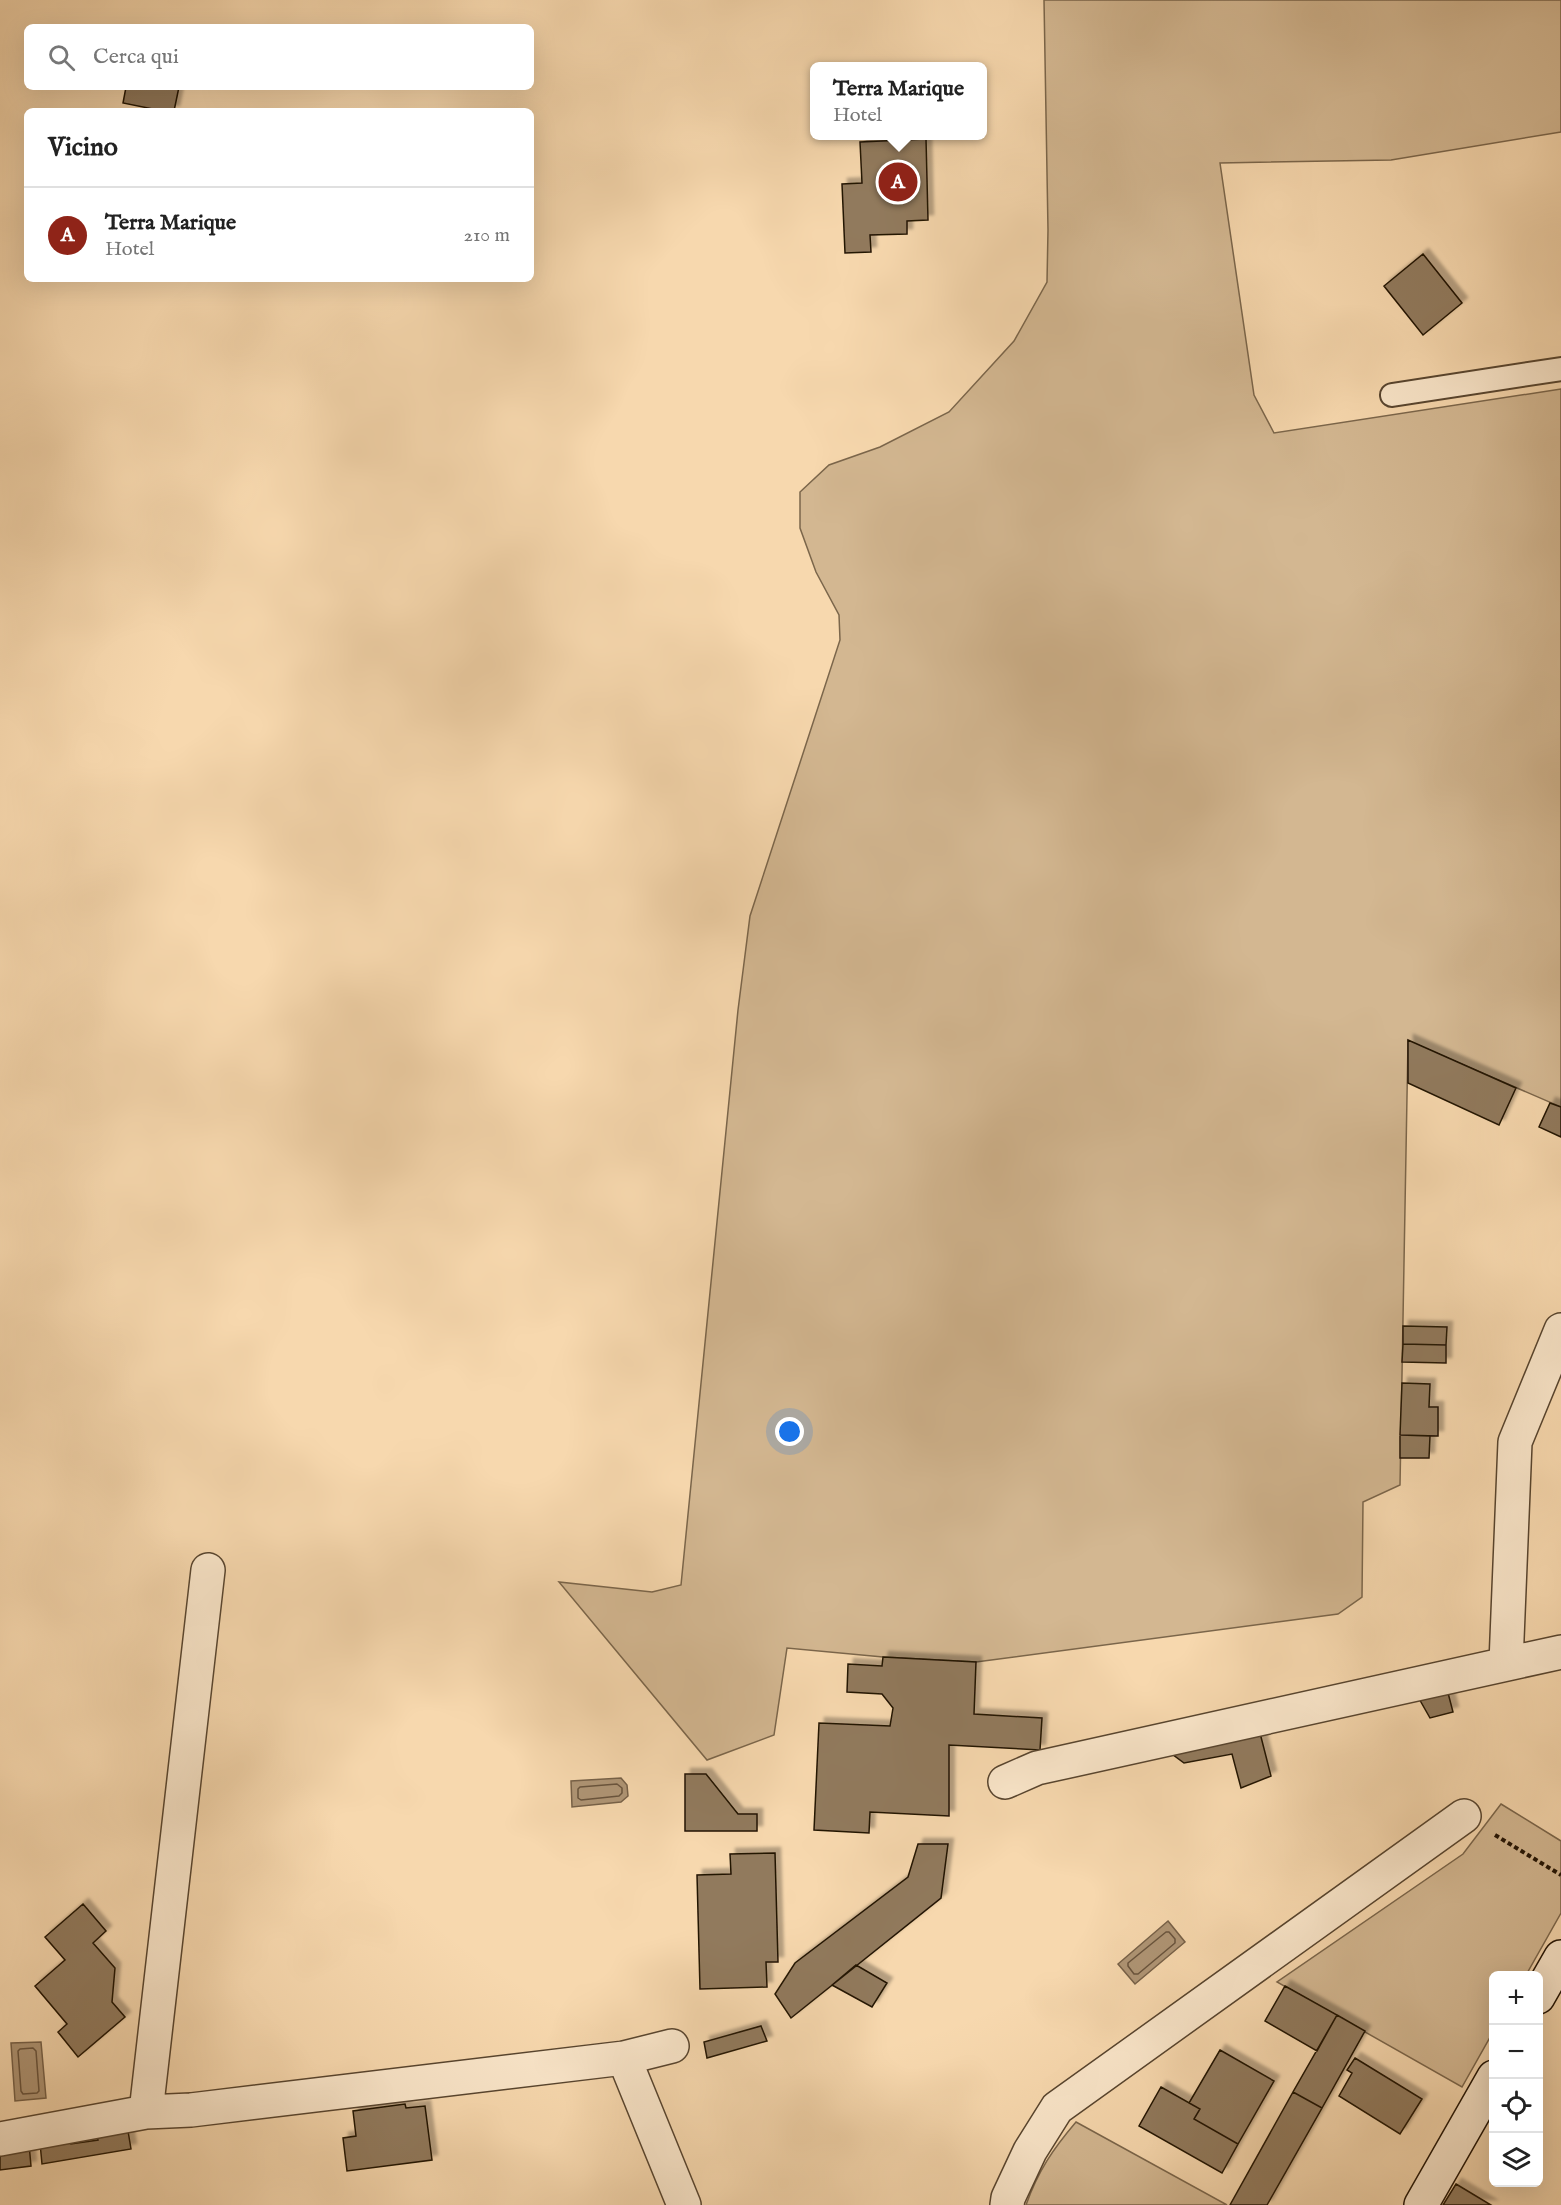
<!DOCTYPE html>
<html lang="it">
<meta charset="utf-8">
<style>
:root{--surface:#fff;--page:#f2f2f2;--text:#222;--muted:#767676;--line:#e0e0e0;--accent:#8f2418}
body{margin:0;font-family:"IM FELL English",serif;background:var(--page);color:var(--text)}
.controls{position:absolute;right:18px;bottom:18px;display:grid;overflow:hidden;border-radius:9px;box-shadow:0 6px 24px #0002}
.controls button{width:54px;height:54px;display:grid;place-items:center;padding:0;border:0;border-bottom:2px solid var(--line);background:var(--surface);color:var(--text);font:30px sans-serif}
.you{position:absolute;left:790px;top:1432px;width:21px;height:21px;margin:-15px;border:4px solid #fff;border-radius:50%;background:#1a73e8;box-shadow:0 0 0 9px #1a73e833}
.badge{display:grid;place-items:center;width:39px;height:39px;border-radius:50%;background:var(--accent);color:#fff;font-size:20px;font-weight:700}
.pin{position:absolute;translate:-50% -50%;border:3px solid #fff;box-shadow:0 2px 6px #0006}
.popup{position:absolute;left:810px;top:62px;width:177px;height:78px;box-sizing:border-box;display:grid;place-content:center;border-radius:9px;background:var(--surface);filter:drop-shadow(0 2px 4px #0005);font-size:20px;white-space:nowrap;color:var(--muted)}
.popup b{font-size:22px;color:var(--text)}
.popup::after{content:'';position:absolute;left:50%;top:100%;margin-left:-12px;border:12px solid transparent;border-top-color:var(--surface)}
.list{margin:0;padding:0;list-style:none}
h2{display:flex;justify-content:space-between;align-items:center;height:78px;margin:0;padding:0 24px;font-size:26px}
h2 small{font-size:20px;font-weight:400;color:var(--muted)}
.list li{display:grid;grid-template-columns:39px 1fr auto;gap:18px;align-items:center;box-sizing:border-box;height:96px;padding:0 24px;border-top:2px solid var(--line)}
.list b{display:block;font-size:22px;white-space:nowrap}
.list p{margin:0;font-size:20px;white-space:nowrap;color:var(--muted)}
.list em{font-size:20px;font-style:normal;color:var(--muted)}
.icon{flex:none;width:33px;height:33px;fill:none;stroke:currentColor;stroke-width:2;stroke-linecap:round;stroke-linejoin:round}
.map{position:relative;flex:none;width:1561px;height:2205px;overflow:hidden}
.search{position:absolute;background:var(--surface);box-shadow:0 6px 24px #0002;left:24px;top:24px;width:510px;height:66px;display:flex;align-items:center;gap:15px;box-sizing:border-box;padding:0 21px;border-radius:9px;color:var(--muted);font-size:22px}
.panel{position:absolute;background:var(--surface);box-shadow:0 6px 24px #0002;left:24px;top:108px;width:510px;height:174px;border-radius:9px}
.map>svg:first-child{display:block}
</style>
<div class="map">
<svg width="1561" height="2205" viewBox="0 0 1561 2205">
<defs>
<filter id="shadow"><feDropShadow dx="5.5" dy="-5.5" stdDeviation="1.5" flood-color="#0004"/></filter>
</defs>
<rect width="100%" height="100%" fill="#f7d8ae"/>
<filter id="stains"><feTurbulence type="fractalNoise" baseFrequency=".00333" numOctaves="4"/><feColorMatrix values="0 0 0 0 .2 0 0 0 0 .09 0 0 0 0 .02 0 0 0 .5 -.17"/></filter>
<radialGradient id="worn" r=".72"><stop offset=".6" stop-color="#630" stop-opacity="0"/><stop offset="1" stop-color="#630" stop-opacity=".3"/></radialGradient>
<path fill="#d3b791" stroke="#7b664b" stroke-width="1.5" d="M1044 0H1561V132L1391 160 1220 163 1254 395 1274 433 1561 389V1107L1408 1041 1400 1485 1363 1502 1362 1597 1338 1614 976 1662 883 1657 787 1648 774 1735 707 1760 559 1582 652 1592 681 1585 738 1010 750 916 840 640 839 615 816 572 800 528V492L829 465 880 447 949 412 1014 341 1047 282 1048 230Z
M1501 1804 1561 1841V1913L1526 1975 1494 1976 1493 2032 1462 2087 1277 1982 1463 1854Z
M1076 2122 1227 2205H1026C1038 2171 1053 2149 1076 2122Z"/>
<path fill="#af9575" stroke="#776148" stroke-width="1.5" d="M621 1778 627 1785 628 1796 621 1802 572 1807 571 1781Z
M1168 1921 1185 1942 1135 1984 1118 1964Z
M41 2042 46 2098 15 2101 11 2043Z"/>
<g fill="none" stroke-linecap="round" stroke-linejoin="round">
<path stroke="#69543d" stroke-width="1.5" d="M617 1784 622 1788V1793L619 1796 581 1800 578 1798V1789L580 1787Z
M1166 1932H1169L1175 1939V1943L1138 1974H1134L1128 1966V1963Z
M33 2048 36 2051 39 2091 37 2093 23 2094 21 2091 18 2051 20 2049Z"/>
</g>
<path fill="#917a5d" stroke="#231405" stroke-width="1.5" filter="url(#shadow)" d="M126 87H179L174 111H152L153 109 123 103Z
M926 139 928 220 907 221V234L870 235 871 252 845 253 842 184 862 183 860 142Z
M1423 254 1462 303 1423 335 1384 286Z
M1408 1040 1516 1088 1499 1125 1408 1083Z
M1550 1103 1561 1107V1137L1539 1127Z
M1403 1326 1447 1327 1446 1345 1403 1344Z
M1403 1344 1446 1345V1363L1402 1362Z
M1402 1383 1430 1384 1429 1407H1438V1436L1400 1435Z
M1400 1435 1430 1436 1429 1458H1400Z
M883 1657 976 1662 974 1714 1042 1718 1040 1750 949 1745V1816L870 1812 869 1833 814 1830 819 1723 890 1726 893 1708 882 1694 847 1692 848 1664 882 1666Z
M1447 1689 1453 1712 1430 1718 1417 1695Z
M1260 1733 1271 1776 1241 1788 1232 1754 1184 1763 1172 1754Z
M685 1774H706L738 1814H757V1831H685Z
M918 1844H948L941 1898 791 2018 775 1994 795 1963 908 1877Z
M775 1853 778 1962H766L767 1987 700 1989 697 1875 731 1874 730 1854Z
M83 1904 106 1931 93 1943 115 1968 112 2002 125 2017 78 2057 58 2032 67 2024 35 1986 65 1960 45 1937Z
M856 1965 887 1983 872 2007 832 1985Z
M1285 1986 1337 2015 1317 2051 1265 2021Z
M1337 2015 1365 2031 1322 2108 1293 2092Z
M761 2026 767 2041 707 2058 704 2042Z
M1220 2050 1274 2081 1238 2144 1194 2119 1200 2109 1189 2103Z
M1355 2058 1422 2099 1400 2134 1339 2096 1352 2073 1347 2070Z
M1161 2087 1200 2109 1194 2119 1238 2144 1222 2173 1139 2126Z
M1293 2092 1322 2108 1267 2205H1230Z
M405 2104 406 2108 425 2106 432 2160 347 2171 343 2138 356 2136 353 2111Z
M128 2131 131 2149 42 2164 40 2143 71 2139V2144L98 2140 97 2135Z
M29 2144 31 2166 0 2170V2149Z
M1456 2184 1491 2205H1443Z"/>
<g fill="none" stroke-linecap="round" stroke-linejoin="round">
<g stroke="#58452f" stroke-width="26">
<path id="lane" d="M1392 395 1561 369"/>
</g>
<g stroke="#58452f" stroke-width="36">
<path id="street" d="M1506 1663 1515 1442 1561 1330
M1005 1782 1037 1768 1561 1652
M624 2058 672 2046
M146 2112 208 1570
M0 2139 146 2112 191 2110 624 2058 684 2205
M1007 2205 1008 2198 1030 2151 1057 2108 1464 1816"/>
</g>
<g stroke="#231405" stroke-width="36">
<path id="secondary" d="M1538 1997 1561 1957
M1421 2205 1494 2077"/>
</g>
<path stroke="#231405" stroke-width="4" stroke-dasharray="4.5 3" stroke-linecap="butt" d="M1495 1835 1561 1875"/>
<use href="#lane" stroke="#fae6ca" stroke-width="22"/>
<use href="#street" stroke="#fae6ca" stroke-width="33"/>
<use href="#secondary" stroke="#fae6ca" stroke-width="33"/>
</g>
<rect width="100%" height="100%" filter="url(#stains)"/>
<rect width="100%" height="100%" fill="url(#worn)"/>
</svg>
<div class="controls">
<button>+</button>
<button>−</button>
<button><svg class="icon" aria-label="locate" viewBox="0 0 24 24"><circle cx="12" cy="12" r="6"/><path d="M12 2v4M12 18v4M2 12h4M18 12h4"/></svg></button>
<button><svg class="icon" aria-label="layers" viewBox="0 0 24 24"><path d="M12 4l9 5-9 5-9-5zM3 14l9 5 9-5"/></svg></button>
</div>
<div class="you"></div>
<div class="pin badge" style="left:898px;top:182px">A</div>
<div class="popup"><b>Terra Marique</b>Hotel</div>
<div class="search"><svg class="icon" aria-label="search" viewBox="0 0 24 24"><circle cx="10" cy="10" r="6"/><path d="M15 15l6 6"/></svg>Cerca qui</div>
<section class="panel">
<h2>Vicino<small></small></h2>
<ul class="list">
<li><span class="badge">A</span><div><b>Terra Marique</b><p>Hotel</p></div><em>210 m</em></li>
</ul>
</section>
</div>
